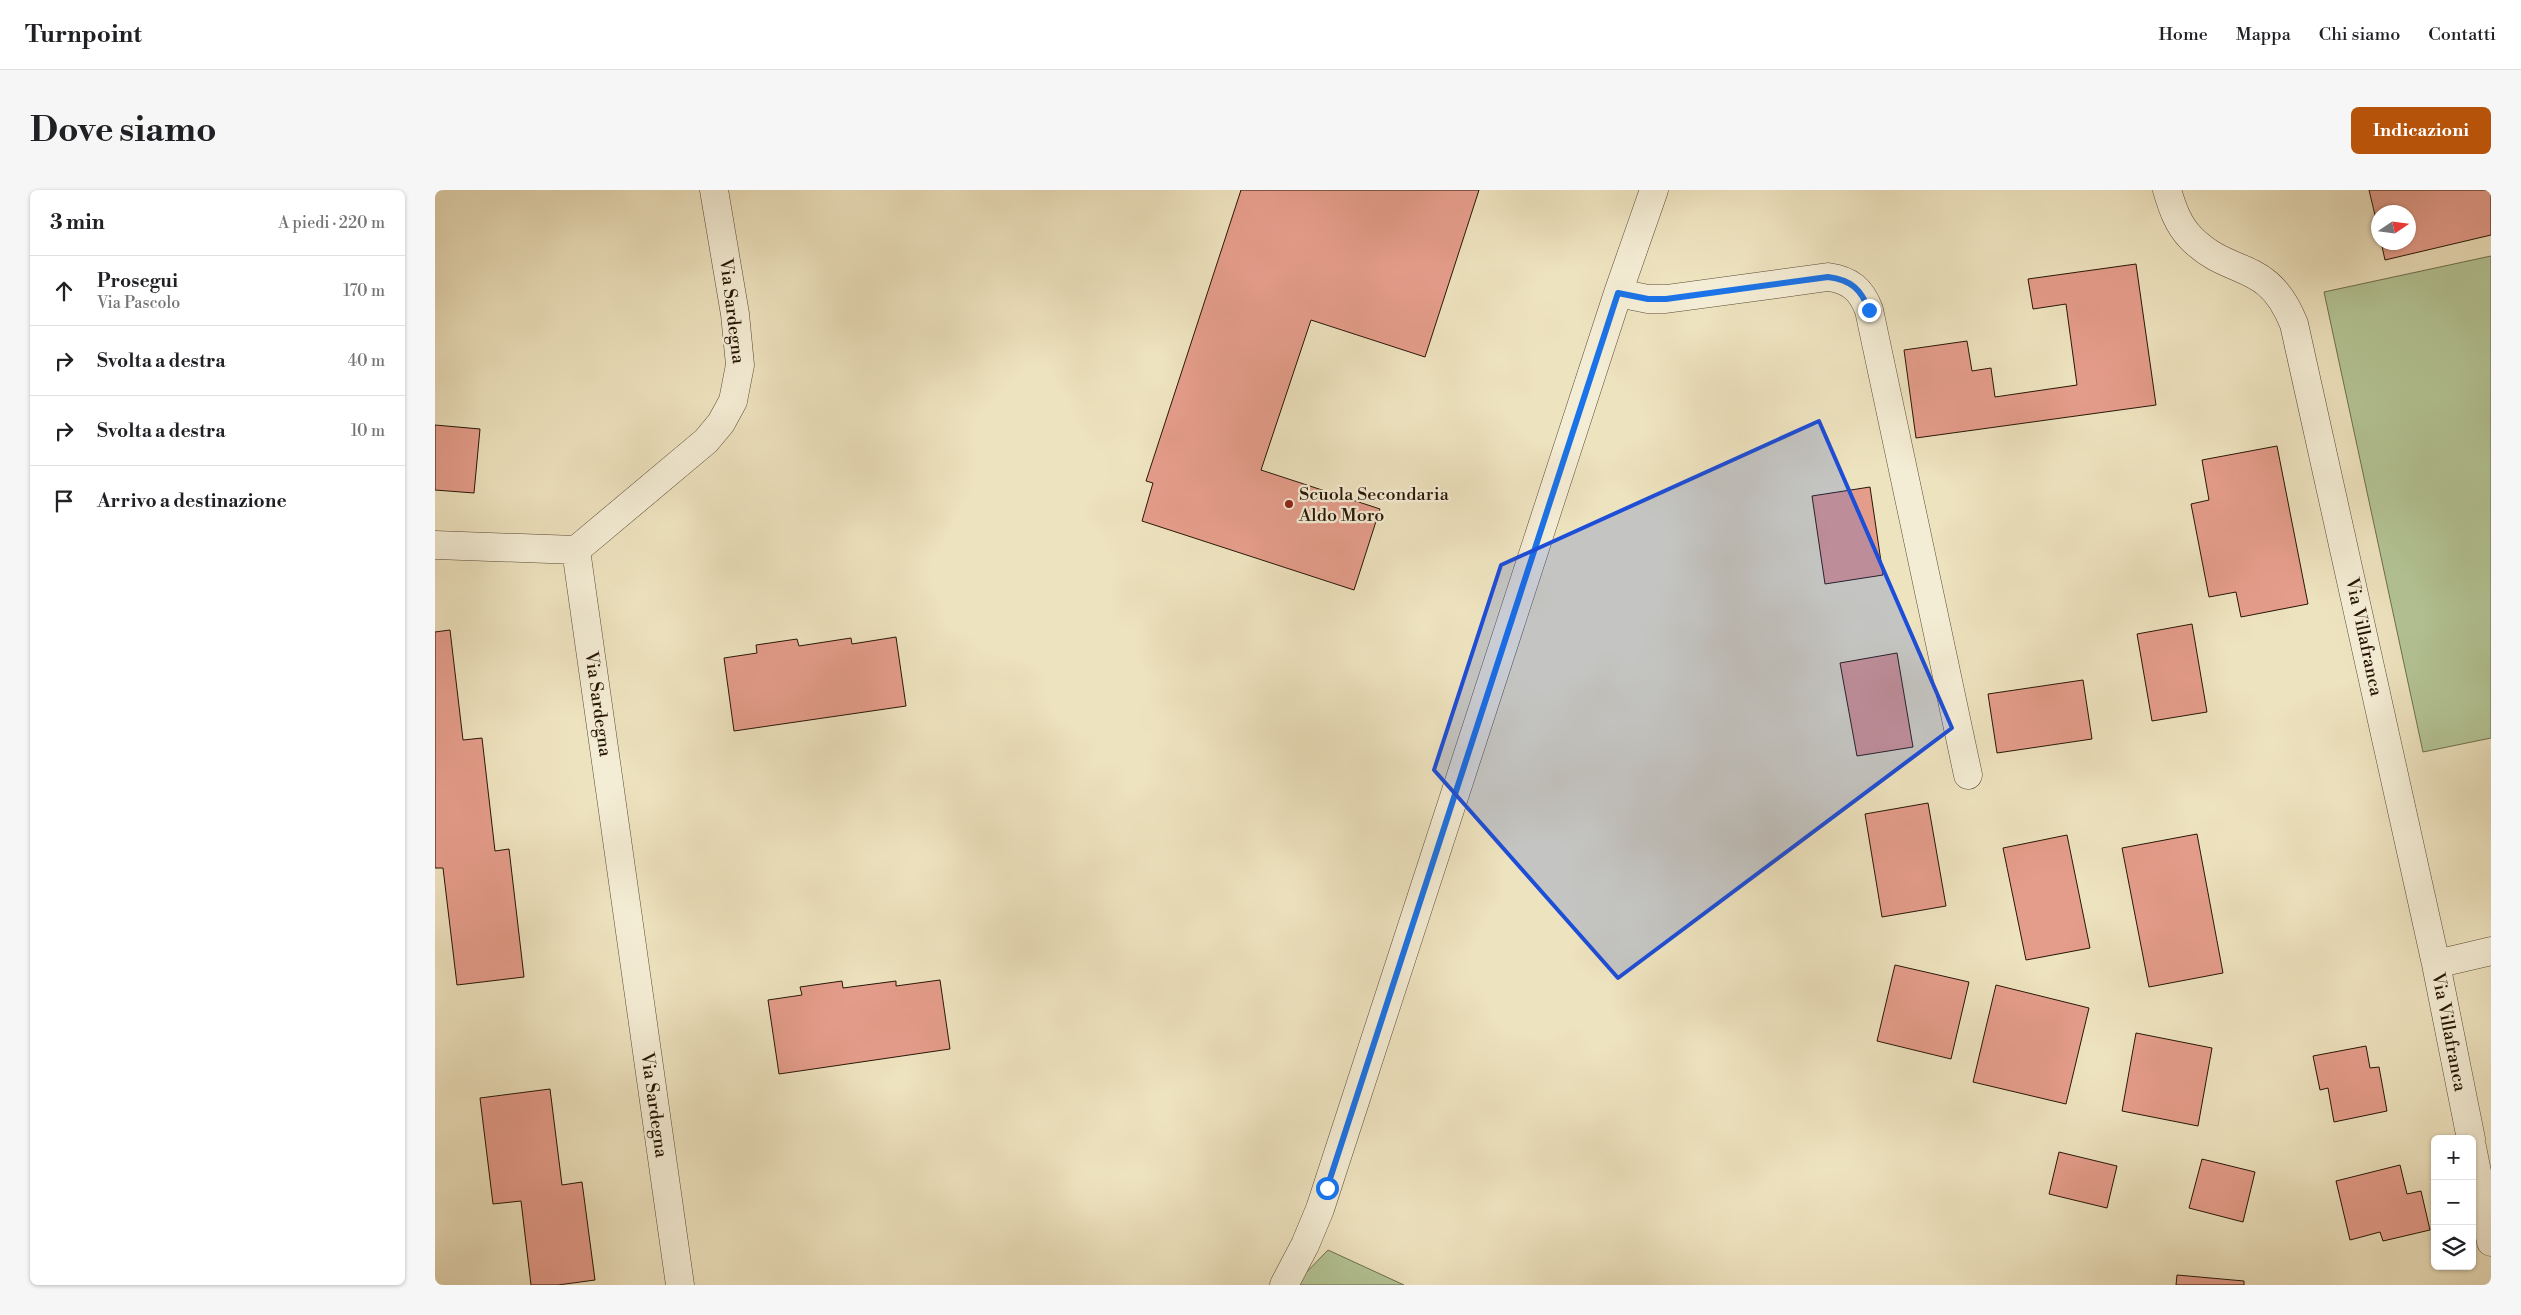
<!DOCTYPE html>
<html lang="it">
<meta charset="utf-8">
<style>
:root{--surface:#fff;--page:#f6f6f6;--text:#202124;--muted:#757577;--line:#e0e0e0;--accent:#b45309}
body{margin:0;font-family:"Libre Bodoni",serif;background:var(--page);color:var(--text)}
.controls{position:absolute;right:15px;bottom:15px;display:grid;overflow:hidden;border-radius:8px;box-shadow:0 1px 4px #0004}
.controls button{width:45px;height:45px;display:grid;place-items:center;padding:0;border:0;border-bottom:1px solid var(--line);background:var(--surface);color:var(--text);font:25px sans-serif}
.compass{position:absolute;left:1936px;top:15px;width:45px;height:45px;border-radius:50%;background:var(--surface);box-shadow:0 1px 4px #0004;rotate:77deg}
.stop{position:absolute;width:15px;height:15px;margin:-11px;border:4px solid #1a73e8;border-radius:50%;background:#fff}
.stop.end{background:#1a73e8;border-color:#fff;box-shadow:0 1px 5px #0008}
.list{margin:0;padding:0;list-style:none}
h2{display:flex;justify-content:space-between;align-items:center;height:65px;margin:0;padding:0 20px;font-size:21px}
h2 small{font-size:16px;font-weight:400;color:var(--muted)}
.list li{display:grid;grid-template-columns:32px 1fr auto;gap:15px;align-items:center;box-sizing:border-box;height:70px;padding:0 20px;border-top:1px solid var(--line)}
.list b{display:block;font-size:19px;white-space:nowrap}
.list p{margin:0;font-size:16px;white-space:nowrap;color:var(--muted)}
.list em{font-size:16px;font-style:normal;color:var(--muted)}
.icon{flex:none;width:28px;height:28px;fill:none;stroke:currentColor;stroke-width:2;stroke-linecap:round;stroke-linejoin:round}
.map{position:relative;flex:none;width:2056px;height:1095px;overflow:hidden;border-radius:8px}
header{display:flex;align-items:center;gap:30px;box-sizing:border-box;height:70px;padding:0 25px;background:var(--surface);border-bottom:1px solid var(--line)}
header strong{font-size:24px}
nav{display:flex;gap:28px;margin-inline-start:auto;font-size:18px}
.intro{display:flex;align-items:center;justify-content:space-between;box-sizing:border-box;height:120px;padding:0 30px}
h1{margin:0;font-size:35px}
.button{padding:12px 22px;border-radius:8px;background:var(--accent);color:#fff;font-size:18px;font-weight:700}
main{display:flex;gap:30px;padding:0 30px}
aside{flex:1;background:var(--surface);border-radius:8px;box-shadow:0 1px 4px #0004}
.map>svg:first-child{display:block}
</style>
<header>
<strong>Turnpoint</strong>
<nav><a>Home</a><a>Mappa</a><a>Chi siamo</a><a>Contatti</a></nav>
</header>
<div class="intro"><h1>Dove siamo</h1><a class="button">Indicazioni</a></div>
<main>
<aside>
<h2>3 min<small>A piedi · 220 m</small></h2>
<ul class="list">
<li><svg class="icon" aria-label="ahead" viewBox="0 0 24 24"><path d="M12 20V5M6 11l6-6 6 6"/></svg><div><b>Prosegui</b><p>Via Pascolo</p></div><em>170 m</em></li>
<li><svg class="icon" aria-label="right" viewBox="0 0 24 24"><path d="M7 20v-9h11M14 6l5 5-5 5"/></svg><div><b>Svolta a destra</b></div><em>40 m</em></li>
<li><svg class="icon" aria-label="right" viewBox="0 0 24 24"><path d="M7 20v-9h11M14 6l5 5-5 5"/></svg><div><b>Svolta a destra</b></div><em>10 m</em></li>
<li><svg class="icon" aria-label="arrive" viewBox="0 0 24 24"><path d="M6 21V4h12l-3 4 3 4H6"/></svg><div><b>Arrivo a destinazione</b></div></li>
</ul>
</aside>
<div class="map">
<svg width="2056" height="1095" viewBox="0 0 2056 1095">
<rect width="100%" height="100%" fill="#eee3bf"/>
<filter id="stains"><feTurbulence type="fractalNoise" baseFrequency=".004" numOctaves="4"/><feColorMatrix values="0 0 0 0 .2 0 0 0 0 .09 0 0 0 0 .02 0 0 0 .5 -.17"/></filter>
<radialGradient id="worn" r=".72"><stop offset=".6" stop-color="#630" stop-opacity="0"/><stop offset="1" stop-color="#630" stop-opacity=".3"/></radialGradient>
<path fill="#b4c596" stroke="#6e6e4e" d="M2056 66V548L1988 562 1889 102Z
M893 1060 969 1095H859Z"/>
<path fill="#e59d8b" stroke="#271606" d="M806 0H1044L990 167 876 130 826 280 945 319 919 400 707 331 718 293 711 291Z
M1934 0H2056V45L1950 70 1946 52H1974V22H1944V42Z
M1701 74 1721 215 1481 248 1469 160 1532 151 1537 181 1556 178 1560 207 1642 195 1631 114 1598 119 1593 89Z
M0 235 45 239 39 303 0 300Z
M1842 256 1873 414 1806 427 1801 402 1774 407 1756 314 1774 310 1767 270Z
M1435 297 1448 385 1390 394 1377 306Z
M1757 434 1772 522 1717 531 1702 444Z
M15 440 28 550 47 548 60 661 74 659 89 787 22 795 8 678H0V442Z
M461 447 471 516 299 541 289 468 322 463 321 455 362 449 364 456 416 448 417 454Z
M1462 463 1478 557 1422 566 1405 473Z
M1648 490 1657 549 1562 563 1553 504Z
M1493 613 1511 716 1447 727 1430 624Z
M1762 644 1788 783 1714 797 1687 658Z
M1632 645 1655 758 1591 770 1568 658Z
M1460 775 1534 792 1516 869 1442 851Z
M505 790 515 859 344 884 333 810 367 805 365 797 407 791 408 798 461 791V796Z
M1561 795 1654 818 1631 914 1538 892Z
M1701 843 1777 858 1763 936 1687 921Z
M1931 856 1935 878 1944 877 1952 921 1899 932 1893 898 1885 900 1878 866Z
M115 899 127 995 147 992 160 1090 123 1095H96L86 1011 58 1014 45 908Z
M1624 962 1682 976 1672 1018 1614 1004Z
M1767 969 1820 982 1808 1032 1754 1018Z
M1965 975 1972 1004 1986 1001 1995 1040 1948 1051 1945 1042 1915 1050 1901 991Z
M1742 1085 1809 1091V1095H1741Z"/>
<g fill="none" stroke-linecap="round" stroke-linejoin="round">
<g stroke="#594934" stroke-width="29">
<path id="street" d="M1732 0C1737 17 1743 35 1756 48 1796 89 1832 67 1859 134L2001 774 2036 949
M1183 103 1213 109H1231L1393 87C1415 90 1426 99 1434 120L1533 585
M0 355 141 360
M2001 774 2056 761
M2037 957 2056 1052
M245 1095 141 360 271 251 286 233 298 211 305 175 300 124 279 0
M849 1095 870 1055 885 1019 1183 103 1219 0"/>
</g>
<use href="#street" stroke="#f4edd5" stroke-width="28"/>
</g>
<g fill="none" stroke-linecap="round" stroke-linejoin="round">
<path stroke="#1a73e8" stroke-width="6" d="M892 998 1183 103 1213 109H1231L1393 87C1416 90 1426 99 1434 120"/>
</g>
<path fill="#1d4ed8" fill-opacity="0.2" stroke="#1d4ed8" stroke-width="4" stroke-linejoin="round" d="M1384 231 1517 538 1183 788 999 580 1066 375Z"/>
<circle fill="#8f2418" stroke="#f4edd5" stroke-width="2" cx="854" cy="314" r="5"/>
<g text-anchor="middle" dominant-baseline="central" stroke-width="4.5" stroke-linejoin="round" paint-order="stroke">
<g font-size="18" fill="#271606" stroke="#f4edd5">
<text transform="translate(297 121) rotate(83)">Via Sardegna</text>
<text transform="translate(1929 447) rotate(78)">Via Villafranca</text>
<text transform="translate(163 514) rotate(82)">Via Sardegna</text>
<text transform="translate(2014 842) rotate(79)">Via Villafranca</text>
<text transform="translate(219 915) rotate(82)">Via Sardegna</text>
</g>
<g font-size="18" fill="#271606" stroke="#f4edd5" text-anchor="start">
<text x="864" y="304">Scuola Secondaria<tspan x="864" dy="21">Aldo Moro</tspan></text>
</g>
</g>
<rect width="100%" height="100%" filter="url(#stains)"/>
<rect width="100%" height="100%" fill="url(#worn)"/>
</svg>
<div class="controls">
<button>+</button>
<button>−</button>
<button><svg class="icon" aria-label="layers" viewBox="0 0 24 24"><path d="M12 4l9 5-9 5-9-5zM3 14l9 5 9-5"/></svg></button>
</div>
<svg class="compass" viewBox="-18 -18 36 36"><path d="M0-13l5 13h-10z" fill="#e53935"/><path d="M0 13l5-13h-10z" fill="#757577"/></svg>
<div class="stop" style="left:892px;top:998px"></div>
<div class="stop end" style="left:1434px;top:120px"></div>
</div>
</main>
